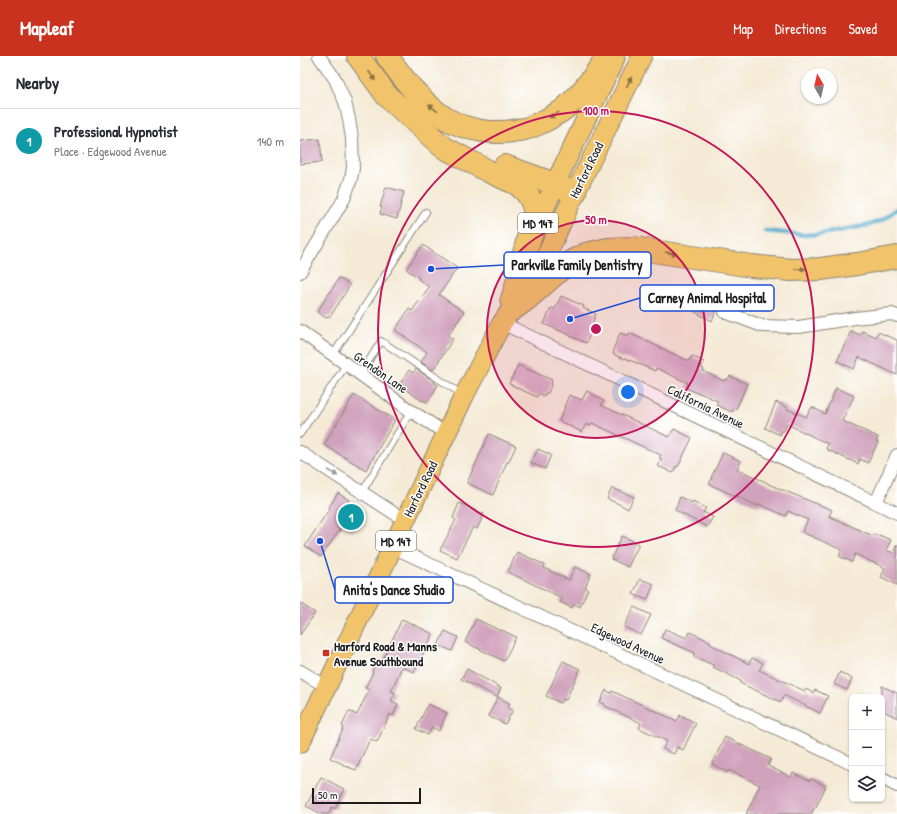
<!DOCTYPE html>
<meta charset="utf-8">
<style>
:root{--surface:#fff;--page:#f2f2f3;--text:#2b2b33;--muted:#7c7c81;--line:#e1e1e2;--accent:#c8321e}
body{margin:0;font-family:"Patrick Hand",sans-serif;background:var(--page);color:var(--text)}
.controls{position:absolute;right:12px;bottom:12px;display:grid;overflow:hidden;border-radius:6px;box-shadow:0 1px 3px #0004}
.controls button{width:36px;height:36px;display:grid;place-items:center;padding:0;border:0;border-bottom:1px solid var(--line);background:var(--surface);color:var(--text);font:20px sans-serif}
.compass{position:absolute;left:501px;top:12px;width:36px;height:36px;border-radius:50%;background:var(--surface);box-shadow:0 1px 3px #0004;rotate:352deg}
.scale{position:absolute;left:12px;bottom:10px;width:109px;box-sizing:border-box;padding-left:4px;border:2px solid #1c1c1c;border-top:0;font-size:11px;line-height:14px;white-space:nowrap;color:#1c1c1c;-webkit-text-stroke:3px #fff;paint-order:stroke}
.you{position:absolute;left:328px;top:336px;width:14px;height:14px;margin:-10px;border:3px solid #fff;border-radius:50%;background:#1a73e8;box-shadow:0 0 0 6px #1a73e833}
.badge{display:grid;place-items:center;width:26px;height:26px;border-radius:50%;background:var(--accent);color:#fff;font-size:13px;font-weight:700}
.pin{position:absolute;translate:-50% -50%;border:2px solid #fff;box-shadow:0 1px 4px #0006}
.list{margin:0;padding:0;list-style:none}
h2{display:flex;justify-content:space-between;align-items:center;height:52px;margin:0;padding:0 16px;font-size:17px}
h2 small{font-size:13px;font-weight:400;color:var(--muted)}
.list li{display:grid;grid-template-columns:26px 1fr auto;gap:12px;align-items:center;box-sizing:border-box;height:64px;padding:0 16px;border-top:1px solid var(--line)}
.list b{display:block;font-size:15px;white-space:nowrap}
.list p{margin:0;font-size:13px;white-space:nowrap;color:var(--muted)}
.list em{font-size:13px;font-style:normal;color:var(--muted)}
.icon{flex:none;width:22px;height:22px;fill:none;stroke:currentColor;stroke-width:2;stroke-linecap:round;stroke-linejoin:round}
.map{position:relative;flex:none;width:597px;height:758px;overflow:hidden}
header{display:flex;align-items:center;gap:24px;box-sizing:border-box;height:56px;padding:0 20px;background:var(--accent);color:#fff}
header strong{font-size:19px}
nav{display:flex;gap:22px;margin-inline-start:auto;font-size:14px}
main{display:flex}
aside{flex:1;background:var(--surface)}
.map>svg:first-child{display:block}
</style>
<header>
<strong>Mapleaf</strong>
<nav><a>Map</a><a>Directions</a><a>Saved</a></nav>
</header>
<main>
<aside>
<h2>Nearby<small></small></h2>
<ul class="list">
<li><span class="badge" style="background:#0f9aa8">1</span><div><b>Professional Hypnotist</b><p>Place · Edgewood Avenue</p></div><em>140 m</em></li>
</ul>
</aside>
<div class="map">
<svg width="597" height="758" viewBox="0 0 597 758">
<rect width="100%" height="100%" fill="#fff"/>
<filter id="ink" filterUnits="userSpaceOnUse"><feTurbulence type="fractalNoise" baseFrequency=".025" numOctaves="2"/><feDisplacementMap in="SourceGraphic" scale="8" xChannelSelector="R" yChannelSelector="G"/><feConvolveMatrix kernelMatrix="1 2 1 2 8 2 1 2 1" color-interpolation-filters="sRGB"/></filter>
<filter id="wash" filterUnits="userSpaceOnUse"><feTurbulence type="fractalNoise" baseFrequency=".012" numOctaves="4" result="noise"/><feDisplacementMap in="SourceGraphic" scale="16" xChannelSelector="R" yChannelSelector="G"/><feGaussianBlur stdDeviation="0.9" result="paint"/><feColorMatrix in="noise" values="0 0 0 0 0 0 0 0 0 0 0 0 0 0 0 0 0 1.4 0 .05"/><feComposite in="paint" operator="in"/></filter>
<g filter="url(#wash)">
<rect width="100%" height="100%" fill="#f4ead5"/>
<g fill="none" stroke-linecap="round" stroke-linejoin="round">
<path stroke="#4da7ca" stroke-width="4.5" d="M465 175 505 179 521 178 569 169 580 165 597 153"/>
</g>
<g id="blocks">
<path fill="#d0a2bc" d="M20 83 22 106 0 108V85Z
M86 131 104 136 97 163 80 158 82 151H80Z
M123 189 157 212 139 239 164 256 148 280 153 283 133 314 121 306 127 296 95 274 109 253 112 255 129 231 118 223 119 222 106 213Z
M39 222 50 229 30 261 28 260 26 262 17 256Z
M403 238 419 245 417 250 418 251 412 265 393 255 399 242H400Z
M261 240 284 250 283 252 296 258 291 271 293 272 286 287 270 280V279L244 268 251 252 255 253Z
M551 275 560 279 562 275 576 281 578 276 597 284V319L559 301 554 313 537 305Z
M320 277 328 280 329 277 389 305 392 300 404 306 401 312 404 313 403 315 424 325 425 323 427 324 430 320 447 328 436 353 434 352 432 356 416 349 418 345 397 336V337L386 332 388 327 356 312 355 315 325 302 324 303 313 298 314 295 313 294Z
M218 309 252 324 251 327H252L248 337H245L244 340 239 337 237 341 209 328Z
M116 313 135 326 134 327 138 329 127 346 122 344V345L99 329 109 314 113 317Z
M536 332 554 340 542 365 578 381 576 385 578 386 568 407 560 403 558 408 526 393 528 388 487 368 484 375H482L480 379 465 372 476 346 487 351V353L506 361 512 351 525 358Z
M287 335 304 345 301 349 369 381 374 373 392 382 378 411 376 410 373 417 358 410 362 403 359 402 361 399 292 367 290 370 286 368 282 376 259 365 265 351H264L269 339 282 344Z
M54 339 95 364 66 414 24 389Z
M189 378 216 390 208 407 207 406 193 439 167 427Z
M238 393 251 399 245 413 231 407Z
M423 397 441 405 437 413 468 427V428L532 454 529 460 573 480 574 478 579 480V479L591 484 586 494 593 497 597 488V529L581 521 585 512 555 498 552 506 539 500 542 494 502 476 508 464 488 455 486 460 459 448 458 450 409 428 412 422H411Z
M312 432 334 441 328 453 319 448 307 443Z
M38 437 49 444 48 445 65 457 52 475 43 469 21 501 5 490 30 452 29 451Z
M380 441 392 447 393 445 406 452 403 456 413 461 407 471 375 454Z
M159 447 184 458 177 473 173 471 157 502 140 494 156 464 153 462Z
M322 480 339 488 328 511 311 503Z
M217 496 245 509 244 512 269 524 275 511 291 518 285 531 288 533 280 551 274 548 272 552 260 546 262 542 208 516Z
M340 523 354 528 347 544 333 538Z
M0 547 15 557 0 579Z
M334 551 351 559 341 579 324 571Z
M102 563 133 578 114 616 102 611 91 635 95 636 91 645 98 648 93 660 90 658 77 686 70 683 56 714 43 709V708L30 702 44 671 42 670 49 655 57 659 69 634 65 632 73 616 72 615 77 605 81 607Z
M176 563 201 575 202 574 216 581 204 605 165 586Z
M365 573 387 582 390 576 411 586 410 588 449 608 452 602 463 607 459 614 505 635 506 633 513 637 515 634 528 640 520 657 484 639 481 646 474 643 440 627 441 625 413 611V609L393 600 395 597 361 582Z
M145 575 158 581 152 595 138 589Z
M263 605 280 613 266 644 263 643 261 647 246 640Z
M167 613 201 632 197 641 161 623Z
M540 616 552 623 547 634 534 628Z
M582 630 597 637V662L582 654Z
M306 634 311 637 312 635 377 665 380 659 396 667 383 694 377 691 374 698 363 693 367 685 339 672 341 667 305 650V648L300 646Z
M198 641 210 648 208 652 213 654 205 668 188 660Z
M128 648 147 657 139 675 132 671 128 679 116 673Z
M425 681 471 703 468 710 491 721 493 717 510 725 511 723 526 730 516 751H515L511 758H446L460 729 429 714 428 716 412 708Z
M21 721 44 733 35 753 32 751 29 758H22L6 750Z"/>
</g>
</g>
<g filter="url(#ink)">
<use href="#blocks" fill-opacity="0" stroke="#888378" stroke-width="1"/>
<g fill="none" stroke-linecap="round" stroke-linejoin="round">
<g stroke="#888378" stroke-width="8">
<path id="service" d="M33 299 126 156
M60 319 81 285 163 339
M0 378 46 309
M62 436 111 355"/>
</g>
<g stroke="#888378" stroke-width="14">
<path id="minor" d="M0 216 44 143 51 123 53 112 52 83 49 63 45 46 35 23 19 0
M425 256 462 270 499 271 555 262 592 258 597 260
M202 267 597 457
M0 275 111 355 147 378
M0 396 106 465
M576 447 597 399
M93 491 552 708
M0 615 27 631
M582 722 597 730"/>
</g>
<g stroke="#888378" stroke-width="21">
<path id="primary" d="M210 245 222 205 255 128 315 2
M0 687 164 340 202 267 244 205 275 137 342 0"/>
</g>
<g stroke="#888378" stroke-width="24">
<path id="motorway" d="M58 0 87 40 143 91 188 115 217 128 226 136 231 144 235 155 222 205
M87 0C104 24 121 46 145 62 167 75 194 79 219 74 230 73 240 67 250 62 254 59 259 57 263 54 266 52 269 48 272 46 286 32 297 17 307 0
M205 110 255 128 275 137
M212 254 227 243 268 207 286 198 308 193 333 192 452 210 491 214 520 213 557 208 597 201"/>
</g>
<use href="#service" stroke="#fff" stroke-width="6"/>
<use href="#minor" stroke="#fff" stroke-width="12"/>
<use href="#primary" stroke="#f1c36a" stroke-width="19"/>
<use href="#motorway" stroke="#f1c36a" stroke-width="22"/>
</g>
<defs><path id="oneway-solid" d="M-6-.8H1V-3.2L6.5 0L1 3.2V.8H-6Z"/></defs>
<g fill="#867043">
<use href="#oneway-solid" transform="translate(72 20) rotate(56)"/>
<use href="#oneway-solid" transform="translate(329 26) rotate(-64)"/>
<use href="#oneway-solid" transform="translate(133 52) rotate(-142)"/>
<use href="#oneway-solid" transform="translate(254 59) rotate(151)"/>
<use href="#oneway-solid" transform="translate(371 197) rotate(9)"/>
<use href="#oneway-solid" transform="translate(500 213) rotate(-1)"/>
</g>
<use fill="#999" href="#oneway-solid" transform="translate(33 417) rotate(33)"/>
</g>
<circle cx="296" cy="273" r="109" fill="#c2185b" fill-opacity=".12"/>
<g fill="none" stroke="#c2185b" stroke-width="2">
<circle cx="296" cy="273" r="109"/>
<circle cx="296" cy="273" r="218"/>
</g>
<rect fill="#c8321e" stroke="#fff" stroke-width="1.5" x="22" y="593" width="8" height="8" rx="2"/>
<g text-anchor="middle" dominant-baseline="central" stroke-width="3" stroke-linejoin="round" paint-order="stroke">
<g fill="#fff" stroke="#606060" stroke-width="1">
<rect x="218" y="157" width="40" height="20" rx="3"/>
<rect x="76" y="475" width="40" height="20" rx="3"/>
</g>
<g font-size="12" font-weight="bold" fill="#1c1c1c">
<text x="238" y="167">MD 147</text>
<text x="96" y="485">MD 147</text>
</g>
<g font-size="13" fill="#1c1c1c" stroke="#fff">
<text transform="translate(286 114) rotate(-64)">Harford Road</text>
<text transform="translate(81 316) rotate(35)">Grendon Lane</text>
<text transform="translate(406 350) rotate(26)">California Avenue</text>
<text transform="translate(120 433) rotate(-64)">Harford Road</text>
<text transform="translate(328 587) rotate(25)">Edgewood Avenue</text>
</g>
<g font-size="13" font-weight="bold" fill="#1c1c1c" stroke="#fff" text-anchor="start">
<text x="34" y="590">Harford Road &amp; Manns<tspan x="34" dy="15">Avenue Southbound</tspan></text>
</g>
</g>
<circle cx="296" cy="273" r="6" fill="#c2185b" stroke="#fff" stroke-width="2"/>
<g font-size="12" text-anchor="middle" font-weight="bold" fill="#c2185b" stroke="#fff" stroke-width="3" stroke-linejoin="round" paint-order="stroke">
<text x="296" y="59">100 m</text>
<text x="296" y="168">50 m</text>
</g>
<path fill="none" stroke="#1d4ed8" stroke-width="1.5" d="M131 213L204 209M270 263L340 242M20 485L35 534"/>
<g fill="#1d4ed8" stroke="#fff" stroke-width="1.5">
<circle cx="131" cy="213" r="4"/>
<circle cx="270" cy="263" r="4"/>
<circle cx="20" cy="485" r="4"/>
</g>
<g fill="#fff" stroke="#1d4ed8" stroke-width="1.5">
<rect x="204" y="196" width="147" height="26" rx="4"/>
<rect x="340" y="229" width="134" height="26" rx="4"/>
<rect x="35" y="521" width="118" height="26" rx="4"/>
</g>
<g font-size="14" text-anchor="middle" font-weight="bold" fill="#1c1c1c">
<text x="277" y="214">Parkville Family Dentistry</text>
<text x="407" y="247">Carney Animal Hospital</text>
<text x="94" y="539">Anita's Dance Studio</text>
</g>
</svg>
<div class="controls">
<button>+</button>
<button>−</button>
<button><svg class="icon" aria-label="layers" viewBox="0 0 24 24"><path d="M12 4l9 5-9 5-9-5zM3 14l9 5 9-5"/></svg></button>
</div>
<svg class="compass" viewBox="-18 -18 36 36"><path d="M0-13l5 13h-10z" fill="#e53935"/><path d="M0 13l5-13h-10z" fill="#7c7c81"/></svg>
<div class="scale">50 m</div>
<div class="you"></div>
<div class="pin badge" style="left:51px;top:461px;background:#0f9aa8">1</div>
</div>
</main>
